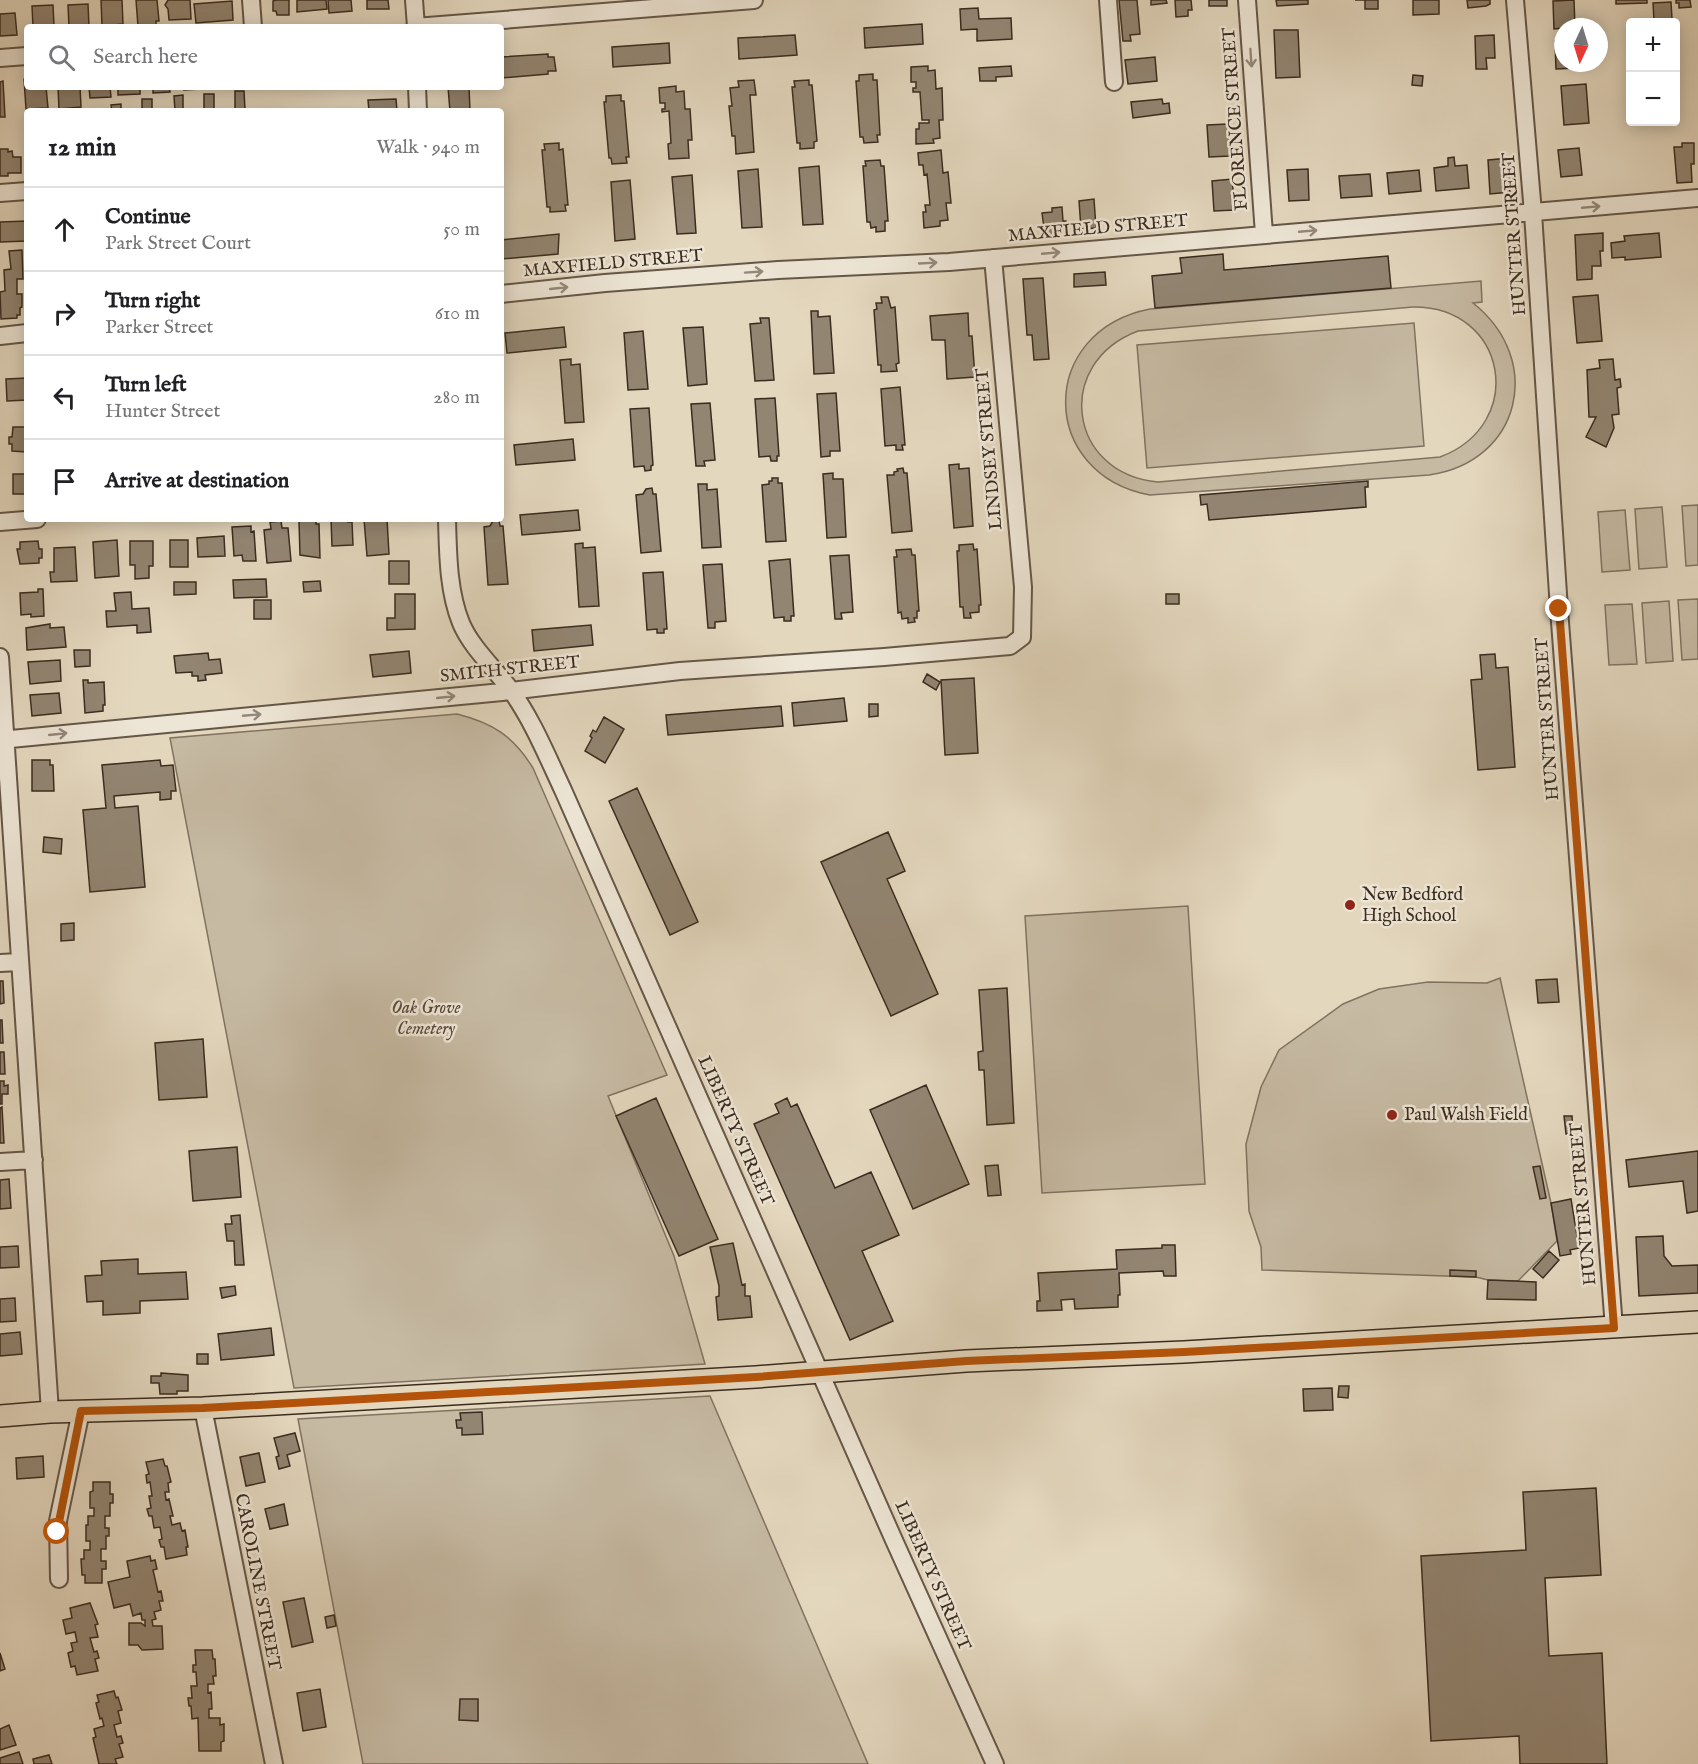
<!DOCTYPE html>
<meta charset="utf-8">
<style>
:root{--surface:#fff;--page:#f6f6f6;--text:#202124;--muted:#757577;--line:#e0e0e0}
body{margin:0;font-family:"IM FELL English",serif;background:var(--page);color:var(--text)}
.controls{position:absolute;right:18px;top:18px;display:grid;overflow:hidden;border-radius:6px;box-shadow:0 3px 15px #0003}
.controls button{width:54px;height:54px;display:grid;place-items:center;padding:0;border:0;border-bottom:2px solid var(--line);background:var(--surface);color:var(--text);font:30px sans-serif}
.compass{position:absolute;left:1554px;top:18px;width:54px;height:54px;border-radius:50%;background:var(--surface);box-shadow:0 3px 15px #0003;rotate:184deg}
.stop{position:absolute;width:18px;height:18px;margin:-14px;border:4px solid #b45309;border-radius:50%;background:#fff}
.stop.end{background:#b45309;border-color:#fff;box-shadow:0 2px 6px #0008}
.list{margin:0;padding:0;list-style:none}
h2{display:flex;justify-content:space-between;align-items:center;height:78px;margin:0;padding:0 24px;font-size:26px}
h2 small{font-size:20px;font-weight:400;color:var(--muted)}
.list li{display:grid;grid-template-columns:39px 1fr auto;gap:18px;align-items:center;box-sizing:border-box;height:84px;padding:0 24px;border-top:2px solid var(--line)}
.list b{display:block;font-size:22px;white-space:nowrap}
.list p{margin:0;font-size:20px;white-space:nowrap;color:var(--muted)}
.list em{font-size:20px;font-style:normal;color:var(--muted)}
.icon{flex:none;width:33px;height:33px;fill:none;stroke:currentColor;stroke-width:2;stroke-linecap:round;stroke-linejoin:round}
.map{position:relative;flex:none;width:1698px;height:1764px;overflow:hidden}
.search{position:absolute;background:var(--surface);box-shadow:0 3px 15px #0003;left:24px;top:24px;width:480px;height:66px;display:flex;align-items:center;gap:15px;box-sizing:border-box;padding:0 21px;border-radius:6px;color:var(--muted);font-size:22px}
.panel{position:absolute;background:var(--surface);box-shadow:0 3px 15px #0003;left:24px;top:108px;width:480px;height:414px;border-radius:6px}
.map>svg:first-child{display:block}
</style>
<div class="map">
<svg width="1698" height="1764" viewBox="0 0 1698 1764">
<rect width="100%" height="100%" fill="#e3d7be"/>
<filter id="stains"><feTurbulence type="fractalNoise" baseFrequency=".00333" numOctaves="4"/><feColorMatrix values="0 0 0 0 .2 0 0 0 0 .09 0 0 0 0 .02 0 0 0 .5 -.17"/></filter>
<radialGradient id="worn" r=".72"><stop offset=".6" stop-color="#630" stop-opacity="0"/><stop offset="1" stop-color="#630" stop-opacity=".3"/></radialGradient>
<path fill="#c6baa3" stroke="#807361" stroke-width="1.5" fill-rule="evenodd" d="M1481 281 1482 302 1473 303C1545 360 1521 462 1429 475L1150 495C1038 474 1037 331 1150 309ZM1413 307C1507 306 1528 424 1440 457L1158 482C1068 474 1053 363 1138 331Z
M1414 323 1424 446 1147 468 1137 345Z
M1698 505V565L1686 566 1682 506Z
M1662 507 1667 567 1639 569 1635 509Z
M1625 510 1630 570 1602 572 1598 512Z
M1698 599V659L1682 660 1678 600Z
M1669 601 1673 661 1646 663 1642 603Z
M1632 604 1637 664 1609 665 1605 605Z
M457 714C493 723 513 736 533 768L667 1075 608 1096 674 1256 705 1364 294 1388 170 738Z
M1188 906 1205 1184 1042 1193 1025 916Z
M1500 978 1551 1203 1557 1241 1518 1281 1488 1280 1476 1277 1262 1270 1261 1247 1249 1211 1246 1144 1261 1087 1279 1050 1343 1004 1379 989 1428 982 1487 983Z
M710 1396 868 1764H363L298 1419Z"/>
<path fill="#928572" stroke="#3b2c1f" stroke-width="1.5" d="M101 0H122L123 24 102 26Z
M136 0H157L159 21H156V25L138 26Z
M168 0H190L191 19 169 20 168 9 165 5Z
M276 0H289V15H277L276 11H273V1Z
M297 0H326L327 9 297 12Z
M328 0H351L352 11 329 13Z
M367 0H388L389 9H367Z
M1119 0H1137L1140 34 1130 35 1131 41H1123Z
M1151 0H1166L1167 3 1151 5Z
M1175 0H1191L1192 10H1188V16L1176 17Z
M1209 0H1227V6H1209Z
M1276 0H1308V4L1277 6Z
M1355 0H1378V9H1365V0Z
M1413 0H1439V14L1413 15Z
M1467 0H1490V4L1486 6 1468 8Z
M1574 0 1575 27 1554 29 1553 1Z
M1616 0H1647V3L1616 4Z
M1676 0H1690L1691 7 1679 8V3H1676Z
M232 1 233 20 196 23 194 4Z
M1671 2 1672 19 1654 20 1653 3Z
M88 4 89 27H69L68 5Z
M53 5 54 27H33L32 6Z
M978 8 979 19 1011 18 1012 39 977 41V29L961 30 960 9Z
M15 13 17 35 0 36V14Z
M922 24 923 44 865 48 864 28Z
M1274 30H1298L1300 77 1276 78Z
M795 35 797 55 739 59 738 38Z
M1494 35 1495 58H1486L1487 69H1476L1475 36Z
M1563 40V63H1577L1578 68 1556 69 1555 41Z
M669 43 670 63 613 67 612 47Z
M548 54V57H554L556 71H548V74L501 78V57Z
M1155 57 1157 81 1128 84 1125 60Z
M928 66V71L935 70 936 89 942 88 943 120H939L940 138 933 139 934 143 916 144V129H919V123H929V120H922L920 92H913V88H916V82H911V67Z
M1011 66 1012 76 996 77V81H980L979 68Z
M873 74V80H877L880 135H877L878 142 864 143 863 137H860L856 81H859V75Z
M1413 75 1423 76 1422 86 1412 85Z
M27 78V87H46L48 108 26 109 24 79Z
M754 80 756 95H750L754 152 736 154 735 136H732L729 106H732L730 88 739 87 738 81Z
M809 80V85H812L817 141 814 142V148L800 149V143H797L792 87H795L794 81Z
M3 81 5 117H0V82Z
M1586 84 1589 123 1564 125 1561 86Z
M676 86V92L684 91 685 109H690L692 140H688L689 158 669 159 668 144 671 143 669 111 662 112V109H665V103H660L659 88Z
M58 87H80L81 107 59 109Z
M89 87H110L111 97 90 98Z
M118 87H140V94L118 95Z
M149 87H169L170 92 153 93V89H149Z
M180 87H201V89L184 90V87Z
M448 87H469L470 111H450Z
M235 91H244L245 110H235Z
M204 94H214V110H204Z
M183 95V111H175L174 96Z
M621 95V101H624L629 157H626L627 163 612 164 611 158H609L604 102H606V96Z
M142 99H152V111H142Z
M396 99 397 111H369L368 100Z
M1162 99 1163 104 1169 103 1170 113 1133 118 1131 102Z
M121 104V111H112L111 105Z
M1228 124 1230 156 1209 157 1207 125Z
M559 143V150L563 149 568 205H565L566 211 550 212V207H547L542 150H545L544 144Z
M1682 143H1694V164H1691L1692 182 1677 183 1674 147H1682Z
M1579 148 1582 175 1561 177 1558 150Z
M0 149H8V152L12 151 13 157H21V173H8V176H0Z
M941 150 943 173 948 172 951 203H946L948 220 940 221V226L924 228 923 212H926L925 205H930L927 174 924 175 923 165H919L918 153Z
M1454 157 1455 166 1467 165 1469 188 1436 191 1434 168 1448 166V158Z
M1510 158 1512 186H1509L1510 192 1490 194 1488 160Z
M880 160 881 166H884L888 221H885V231L876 232V227L871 228 870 222H867L863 166H866L865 161Z
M819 166 823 224 803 225 799 168Z
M758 169 762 227 742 228 738 171Z
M1308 169 1309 200 1289 201 1287 170Z
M1419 170 1421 191 1389 194 1387 173Z
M1370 174 1372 196 1341 198 1339 176Z
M692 175 696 233 677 234 672 177Z
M1232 179 1235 210 1214 211 1212 181Z
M630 180 635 239 615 241 611 182Z
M1094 199 1096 228 1081 229 1079 201Z
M1062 207 1063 221H1066L1067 228 1063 229V234L1045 236 1042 213 1052 212V208Z
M27 221V241L0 242V222Z
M1603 233V251H1600L1601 266H1592V279L1577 280 1575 235Z
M1659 233 1661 257 1625 260V257L1612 258 1611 243 1625 241 1624 236Z
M559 234 558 254 501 259V240Z
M22 250 23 279H17V294H22V307L20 308V315H17V318L1 319 0 292 5 291 4 270 11 269 9 251Z
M1223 254 1224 270 1388 256 1391 288 1155 308 1152 276 1182 273 1180 258Z
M1105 272 1106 285 1074 287V274Z
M1043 278 1049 359 1034 360 1032 335H1027L1023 279Z
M1598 295 1602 341 1577 343 1573 297Z
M881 297H888L891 308 895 307 899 363 896 364 897 371 881 372V365H878L874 310 877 309 876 303H882Z
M811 311H818V317L830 316 834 373 814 374Z
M968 313 969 336H972L975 377 947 379 945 340H932L930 316Z
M760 318H769L774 380 755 381 750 324 761 323Z
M564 327 566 347 507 353 505 333Z
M703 327 707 384 688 386 683 328Z
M643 331 648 389 628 390 624 333Z
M571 359V365L580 364 584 422 565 423 560 360Z
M1613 359 1615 380 1620 379 1621 387 1617 388 1619 414 1612 415 1614 428 1606 447 1586 437 1596 417H1589L1587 370 1600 368 1599 360Z
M27 378V400L7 401 6 379Z
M900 387 905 445H902L903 450H896V445L885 446 881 389Z
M836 393 840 451H830V456L821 457 817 394Z
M775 398 779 456H777V461H771L770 456 759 457 755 399Z
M710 403 715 460 704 461 705 466H696L691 404Z
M649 408 653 465 651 466V470L645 471 644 466 634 467 630 409Z
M13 427H27V452L12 451V444H9V437H12Z
M573 439 575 460 516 465 514 445Z
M959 464V469L969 468 973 526 954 528 949 465Z
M903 468 904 473H907L912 531 892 533 887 475H894V472L898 471 897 469Z
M833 473V479H843L846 537 827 538 823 474Z
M13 474H27V494H13Z
M772 478H778V483H782L786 541 766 542 762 485 769 484V481H772Z
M1368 481V487H1365L1366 507 1209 520 1207 504 1201 505 1200 495Z
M698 484H707V490L717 489 721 547 702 548Z
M652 488 653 494H656L661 551 641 553 636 495 643 494 646 489Z
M578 510 580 530 522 535 520 515Z
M331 519H348V522H352L353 545 332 546Z
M364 519H387L389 554 367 556Z
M499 520 500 526H503L508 584 488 585 484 527 490 526 493 521Z
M281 521 282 528H288L291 561 267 563 264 530 271 529 270 522Z
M299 521H316V524H319L320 558 300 555Z
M251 526V532L254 531 256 561H243L242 555 234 556 232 527Z
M224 536 225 556 198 557 197 538Z
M117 540 119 576 95 578 93 542Z
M170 540H188V567H170Z
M38 541 39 549H42V558H39V563L20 564 17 549H20V542Z
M130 541H153V566H149V578L135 579V565H130Z
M583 543V548L595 547 599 606 579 607 575 544Z
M973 544 974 550 977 549 981 605H979V612L970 613 971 618H964L963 607H960L957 551H959V545Z
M75 547 77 581 51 582 50 572H54V548Z
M911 549 912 555H915L919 611H917V618H914L915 622 908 623V618L902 619 901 612 898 613 894 557H897L896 550Z
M849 555 853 612 841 613 842 619H835L830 556Z
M790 559 794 616H791V621H784V617L774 618 769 561Z
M389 561H409V584H389Z
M722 564 726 621 715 622V628H708L703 565Z
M663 572 667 629H664V633H657V629L647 630 643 573Z
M266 579 267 597 234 598 233 580Z
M320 581 321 591 304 592 303 582Z
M174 582H196V594L174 595Z
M38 589H43L44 616 31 617V614L21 615 20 593 38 592Z
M131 592 132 609 149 608 151 632 137 633V625L107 627 106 611H116L114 593Z
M395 594H415V629L387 630V618H395Z
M1166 594H1179V604H1166Z
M254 600H271V619H254Z
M50 624V628L64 627 66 647 27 650 26 628Z
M591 625 593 645 534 651 532 630Z
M74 650H90V666L75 667Z
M409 651 411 673 373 677 370 655Z
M208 653 209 660 220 659 222 673 205 675 206 680 198 681V676H192V672L176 673 174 656Z
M1495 654 1496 668 1508 667 1515 767 1478 770 1471 680 1482 679 1480 655Z
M60 660 61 681 30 684 28 662Z
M927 674 940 682 936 690 923 682Z
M974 678 978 753 945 755 941 680Z
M83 680H88V683L104 682 105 705H103V711L85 713Z
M59 693 61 713 32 716 30 695Z
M844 698 847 721 794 726 792 703Z
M869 704H878V716L869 717Z
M781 706 783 726 668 735 666 715Z
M604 717 624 729 605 763 585 751 592 738 590 736 593 730 596 732Z
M32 760H50V765H53L54 791H32Z
M160 760 161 766 173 765 176 791H171V799L160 800V792L114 796 115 808 138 806 145 887 90 892 83 810 106 808 102 765Z
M637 788 698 922 670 935 609 801Z
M888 832 905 871 887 879 938 994 891 1016 821 862Z
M44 837 62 839 61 854 43 852Z
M74 923V940L61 941V924Z
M1557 979 1559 1002 1538 1003 1536 980Z
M0 981H3L4 1003 0 1004Z
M1007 988 1014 1123 987 1125 984 1070H979L978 1052 983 1051 979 990Z
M0 1020H2L3 1043H0Z
M203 1039 207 1097 159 1100 155 1043Z
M0 1052H4L5 1074H0Z
M0 1081H4V1086L8 1085V1094H2V1104H0Z
M926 1085 969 1184 913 1209 870 1110Z
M656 1098 718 1239 679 1256 616 1116Z
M787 1098 791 1107 797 1104 835 1188 871 1172 899 1235 862 1251 893 1321 850 1340 754 1124 779 1113 775 1104Z
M2 1107 4 1143H0V1108Z
M1564 1116H1572L1573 1133 1566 1134Z
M237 1147 241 1197 193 1201 189 1151Z
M1698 1151V1211L1687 1213 1683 1181 1629 1187 1626 1160Z
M998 1165 1001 1195 988 1196 985 1166Z
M1540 1166 1546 1198 1540 1199 1533 1167Z
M9 1179 11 1208 0 1209V1180Z
M1571 1199 1579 1248 1570 1250 1571 1254 1560 1256 1551 1203Z
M240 1215 244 1265H235L234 1241H227L225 1224H232L231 1216Z
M1663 1236 1664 1256 1672 1266 1698 1265V1293L1639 1296 1636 1237Z
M733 1243 742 1285 745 1284V1296H750L752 1317 718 1320 716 1297 719 1296V1286L710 1247Z
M1162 1245H1175L1176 1276H1164L1163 1271 1119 1273 1120 1295H1118V1307L1075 1309 1074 1299 1061 1300 1062 1310 1037 1311V1301H1040L1038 1273 1117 1269 1116 1250 1162 1248Z
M18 1246 19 1267 0 1268V1247Z
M1549 1251 1559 1260 1543 1278 1533 1269Z
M138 1259V1274L186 1272 188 1299 140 1301V1313L103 1315V1301L87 1302 85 1276 102 1275 101 1261Z
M1450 1270 1476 1271V1277L1450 1276Z
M1488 1280 1536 1282V1300L1487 1299Z
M235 1286 236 1295 222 1298 220 1288Z
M15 1298 16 1321 0 1322V1299Z
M271 1328 274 1355 221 1360 218 1334Z
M20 1332 22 1354 0 1356V1334Z
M197 1354H208V1364H197Z
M161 1373 188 1375V1391H177V1394H160L159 1383H151V1376H161Z
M1339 1386H1349L1348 1398 1338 1397Z
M1332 1388 1333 1410 1304 1411 1303 1389Z
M482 1412 483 1434 462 1435V1428H457L456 1420H461L460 1413Z
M295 1433 300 1451 287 1455 290 1466 279 1469 276 1457 279 1456 274 1438Z
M259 1453 265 1482 246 1486 240 1457Z
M43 1456 44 1477 17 1479 16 1458Z
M163 1459 165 1466H167L171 1482 168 1483 169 1492H165L166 1500 169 1499 173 1516H170L172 1525 180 1523 182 1531 185 1530 188 1547H186L187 1555 166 1559 164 1547H161L159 1540 162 1539 160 1527 154 1528 152 1516H149L147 1509 151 1508 149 1496H152L150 1482 147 1483 146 1475 149 1474 146 1462Z
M93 1482H110V1494H113V1503H110V1516H105V1528H109V1536H106V1549H101V1561H106V1569H102V1583H85V1575H82L81 1559H84V1550H90V1541H86V1525H88V1516H94V1508H90V1492L93 1491Z
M1596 1488 1601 1575 1545 1578 1549 1656 1602 1653 1607 1764H1520L1519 1736 1431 1741 1421 1556 1526 1550 1523 1492Z
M284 1504 288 1525 270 1529 265 1509Z
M150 1556 151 1561 155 1560 157 1569 153 1570 158 1592 161 1591 163 1601H159L161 1610 154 1612 156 1619 152 1620 153 1626H162L163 1649 142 1650 138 1645H129V1623H141L145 1626V1620H142L141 1613 133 1616 130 1604 114 1608 108 1582 130 1577 127 1561Z
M304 1598 313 1642 292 1647 283 1602Z
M90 1603 98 1624 95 1625 98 1637 90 1638 94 1652 97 1651 99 1658 95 1659 98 1671 77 1675 75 1666 71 1667 68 1653 73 1651 71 1643 77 1642 75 1632 66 1634 63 1620 72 1618 70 1608Z
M334 1615 336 1626 327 1628 325 1617Z
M195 1650H212L213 1659H215L216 1676H213L214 1684H208V1693L211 1692 212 1709H209V1718H220V1725L224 1724V1741L221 1742V1751H199L198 1718 192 1719 191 1706H189L188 1698H192L191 1686H197L196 1672H193V1665H196Z
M0 1653 5 1669 0 1671Z
M320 1689 326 1727 303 1731 297 1693Z
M114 1691 116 1698 118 1697 122 1710 118 1711 121 1723 114 1725 117 1737 121 1736 123 1743 119 1744 123 1757 115 1759 117 1764H99L93 1738 96 1737 94 1729 104 1726 102 1718 100 1719 96 1703 99 1702 97 1695Z
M460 1699H478V1721L459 1720Z
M9 1725 16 1745 0 1750V1729Z
M19 1752 23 1764H0V1758Z
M49 1755 52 1764H34L33 1759Z"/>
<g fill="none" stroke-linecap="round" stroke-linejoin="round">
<g stroke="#655747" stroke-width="20">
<path id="minor" d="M251 0 253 27
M414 0 416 27
M1108 0 1114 82
M1247 0 1264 234
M1515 0 1533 213 1559 609 1614 1328
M415 27 754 0
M0 58 27 56
M417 87 418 111
M0 193 27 191
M501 294 605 283 778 270 949 262 1698 198
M0 336 27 333
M447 519C448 553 448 591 461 623 471 647 494 668 510 689 532 719 547 756 563 790L893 1538 995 1764
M0 522 37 519
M0 657 50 1412
M0 740 502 692 680 671 884 657 1010 646 1022 637 1023 587 993 258
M0 963 19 962
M0 1162 34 1160
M203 1408 274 1764
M59 1579 58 1521 81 1411"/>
</g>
<g stroke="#3b2c1f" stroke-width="24">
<path id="major" d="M0 1416 50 1412 203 1408 756 1377 966 1361 1184 1352 1698 1322"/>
</g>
<use href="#minor" stroke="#ede5d5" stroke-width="16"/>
<use href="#major" stroke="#e3d7be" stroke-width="21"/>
</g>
<defs><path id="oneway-shaft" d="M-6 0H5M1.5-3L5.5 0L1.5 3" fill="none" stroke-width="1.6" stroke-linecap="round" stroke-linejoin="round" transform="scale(1.5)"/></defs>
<g stroke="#94887a">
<use href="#oneway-shaft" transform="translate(1251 58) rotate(86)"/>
<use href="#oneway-shaft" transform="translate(1591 207) rotate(-5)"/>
<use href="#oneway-shaft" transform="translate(1308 231) rotate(-5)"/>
<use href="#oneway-shaft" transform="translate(1051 253) rotate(-5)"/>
<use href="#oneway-shaft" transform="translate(928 263) rotate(-3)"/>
<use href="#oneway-shaft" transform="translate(754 272) rotate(-4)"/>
<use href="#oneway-shaft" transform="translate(559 288) rotate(-6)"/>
<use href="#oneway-shaft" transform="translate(446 697) rotate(-6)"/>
<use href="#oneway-shaft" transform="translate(252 715) rotate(-5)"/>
<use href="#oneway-shaft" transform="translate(58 734) rotate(-6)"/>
</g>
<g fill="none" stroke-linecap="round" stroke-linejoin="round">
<path stroke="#b45309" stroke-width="8" d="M57 1532 81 1411 203 1408 756 1377 966 1361 1184 1352 1614 1328 1559 609"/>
</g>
<g fill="#8f2418" stroke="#ede5d5" stroke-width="2">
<circle cx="1350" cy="905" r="6"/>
<circle cx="1392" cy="1115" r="6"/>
</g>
<g text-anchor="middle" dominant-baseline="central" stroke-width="5" stroke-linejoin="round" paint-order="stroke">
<g font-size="18" fill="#3b2c1f" stroke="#ede5d5">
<text transform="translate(1236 119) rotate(-94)">FLORENCE STREET</text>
<text transform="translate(1098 229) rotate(-5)">MAXFIELD STREET</text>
<text transform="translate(1515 234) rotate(-94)">HUNTER STREET</text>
<text transform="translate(613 264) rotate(-5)">MAXFIELD STREET</text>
<text transform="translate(990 449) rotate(-95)">LINDSEY STREET</text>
<text transform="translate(510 670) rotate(-6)">SMITH STREET</text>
<text transform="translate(1548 719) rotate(-94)">HUNTER STREET</text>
<text transform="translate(735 1131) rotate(66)">LIBERTY STREET</text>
<text transform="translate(1584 1204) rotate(-95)">HUNTER STREET</text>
<text transform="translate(932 1576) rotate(66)">LIBERTY STREET</text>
<text transform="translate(257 1582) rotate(79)">CAROLINE STREET</text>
</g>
<g font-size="18" fill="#3b2c1f" stroke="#ede5d5" text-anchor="start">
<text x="1362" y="895">New Bedford<tspan x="1362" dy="21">High School</tspan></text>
<text x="1404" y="1115">Paul Walsh Field</text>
</g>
<g font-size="18" font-style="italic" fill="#574839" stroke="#ede5d5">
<text x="426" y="1008">Oak Grove<tspan x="426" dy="21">Cemetery</tspan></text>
</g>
</g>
<rect width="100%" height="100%" filter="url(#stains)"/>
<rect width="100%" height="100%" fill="url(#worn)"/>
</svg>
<div class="controls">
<button>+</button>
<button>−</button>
</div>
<svg class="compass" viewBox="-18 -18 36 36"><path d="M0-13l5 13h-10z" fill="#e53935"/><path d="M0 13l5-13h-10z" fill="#757577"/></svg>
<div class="stop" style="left:57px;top:1532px"></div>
<div class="stop end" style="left:1559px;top:609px"></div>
<div class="search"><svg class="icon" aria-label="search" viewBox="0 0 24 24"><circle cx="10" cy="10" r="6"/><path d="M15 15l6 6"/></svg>Search here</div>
<section class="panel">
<h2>12 min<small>Walk · 940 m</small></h2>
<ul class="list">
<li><svg class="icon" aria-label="ahead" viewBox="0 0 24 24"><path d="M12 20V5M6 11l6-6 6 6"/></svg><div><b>Continue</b><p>Park Street Court</p></div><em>50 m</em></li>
<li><svg class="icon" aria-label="right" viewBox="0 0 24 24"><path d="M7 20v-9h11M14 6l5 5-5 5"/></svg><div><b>Turn right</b><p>Parker Street</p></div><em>610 m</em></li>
<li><svg class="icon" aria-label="left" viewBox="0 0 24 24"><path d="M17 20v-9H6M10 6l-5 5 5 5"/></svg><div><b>Turn left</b><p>Hunter Street</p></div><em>280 m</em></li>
<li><svg class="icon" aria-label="arrive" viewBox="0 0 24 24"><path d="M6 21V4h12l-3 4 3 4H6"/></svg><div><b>Arrive at destination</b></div></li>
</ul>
</section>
</div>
